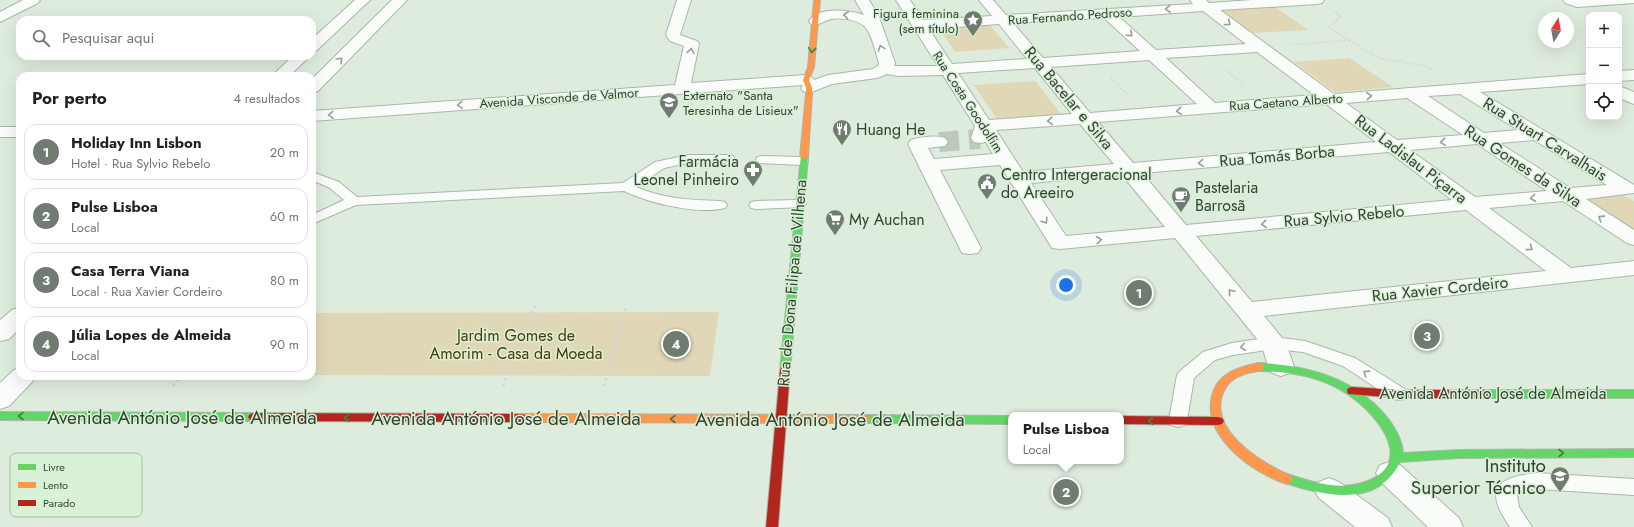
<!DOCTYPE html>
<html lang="pt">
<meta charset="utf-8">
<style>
:root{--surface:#fff;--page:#f6f6f6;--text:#202124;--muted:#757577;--line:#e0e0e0;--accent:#717c70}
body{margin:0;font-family:Jost,sans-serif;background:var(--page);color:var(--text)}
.controls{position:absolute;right:12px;top:12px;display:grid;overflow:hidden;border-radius:8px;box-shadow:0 4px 16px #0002}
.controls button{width:36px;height:36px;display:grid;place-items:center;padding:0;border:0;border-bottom:1px solid var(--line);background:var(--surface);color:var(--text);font:20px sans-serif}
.compass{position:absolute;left:1538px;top:12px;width:36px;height:36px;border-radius:50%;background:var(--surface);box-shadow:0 4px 16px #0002;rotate:11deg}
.you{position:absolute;left:1066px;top:285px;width:14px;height:14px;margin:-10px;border:3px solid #fff;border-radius:50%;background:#1a73e8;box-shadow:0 0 0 6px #1a73e833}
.badge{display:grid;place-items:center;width:26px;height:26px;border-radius:50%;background:var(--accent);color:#fff;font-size:13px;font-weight:700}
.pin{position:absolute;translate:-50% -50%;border:2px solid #fff;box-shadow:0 1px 4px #0006}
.popup{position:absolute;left:1008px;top:412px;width:116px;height:52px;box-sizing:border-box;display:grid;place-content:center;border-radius:8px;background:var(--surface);filter:drop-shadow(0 1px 3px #0005);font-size:13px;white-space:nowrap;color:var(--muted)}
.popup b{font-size:15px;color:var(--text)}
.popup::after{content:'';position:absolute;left:50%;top:100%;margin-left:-8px;border:8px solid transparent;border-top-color:var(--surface)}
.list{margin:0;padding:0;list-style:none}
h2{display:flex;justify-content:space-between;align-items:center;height:52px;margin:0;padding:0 16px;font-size:17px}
h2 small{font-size:13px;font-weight:400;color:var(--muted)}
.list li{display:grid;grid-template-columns:26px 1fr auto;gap:12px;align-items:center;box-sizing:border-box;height:56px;margin:0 8px 8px;padding:0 8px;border:1px solid var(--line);border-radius:12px}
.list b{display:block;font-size:15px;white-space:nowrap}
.list p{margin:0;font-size:13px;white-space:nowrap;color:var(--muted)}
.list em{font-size:13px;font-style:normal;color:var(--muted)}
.icon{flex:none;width:22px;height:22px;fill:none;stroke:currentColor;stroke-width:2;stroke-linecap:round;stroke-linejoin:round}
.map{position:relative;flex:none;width:1634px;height:527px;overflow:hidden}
.search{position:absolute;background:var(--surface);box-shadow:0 4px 16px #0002;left:16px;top:16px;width:300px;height:44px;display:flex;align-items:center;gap:10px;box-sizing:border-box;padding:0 14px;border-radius:12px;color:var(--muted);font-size:15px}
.panel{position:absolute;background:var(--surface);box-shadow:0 4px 16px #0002;left:16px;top:72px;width:300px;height:308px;border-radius:12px}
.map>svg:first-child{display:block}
</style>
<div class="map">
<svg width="1634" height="527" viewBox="0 0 1634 527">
<rect width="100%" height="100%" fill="#deecdd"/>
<path fill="#dfd7b6" d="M1274 6 1308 30 1253 33 1221 10Z
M989 24 1009 48 955 52 939 28Z
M1349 58 1393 87 1335 92 1294 62Z
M1035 81 1061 114 997 119 974 85Z
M1624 195 1634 201V232L1583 199Z
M719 312 710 376 312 375V313Z"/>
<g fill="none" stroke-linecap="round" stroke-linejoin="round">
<path stroke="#bccabb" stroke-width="20" stroke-dasharray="20 10" stroke-linecap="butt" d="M939 142 980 139"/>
<g stroke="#aab6aa" stroke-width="2">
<path id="lane" d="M688 155H729L733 156 735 159 733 162 729 163H688L664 168 636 187C663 199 691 200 720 201L725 202 727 205 725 208C698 215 649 203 624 191L356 205 312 224V215L344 200 330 188 312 180V172L339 182 357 197 623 183 655 162Z
M762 156 802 157 807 158 808 161 807 164 802 165 757 163 756 160 757 157Z
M799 200 804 201 806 204 804 207 756 209 751 208 749 205 751 202 756 201Z
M1274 337 1305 341 1355 358 1405 389 1408 394 1405 399 1399 400 1393 399 1343 366 1303 352 1274 349 1233 355 1215 360 1194 378 1187 420 1185 425 1178 427 1171 425 1169 420 1177 375 1180 371 1203 352 1232 343Z
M1537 473 1634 479V495L1537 489 1522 490 1517 495 1519 507 1532 527H1510C1484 490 1495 477 1537 473Z"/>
</g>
<g stroke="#aab6aa" stroke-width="2">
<path id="street" d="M23 0H40L38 3 0 22V12Z
M355 0H370L317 50 312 52V39Z
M392 0H407L318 91 312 93V79Z
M677 0H691L680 35 697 41 699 44 691 83 806 75 812 77 814 80 828 75 873 69 878 66 879 63C876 53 873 40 868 31 863 20 842 17 831 19 823 21 820 26 811 24L809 21C819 6 849 10 864 15L855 0H869L879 17 895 63 894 66H938L896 0H910L923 20 992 16 979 0H993L1006 15 1193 4 1190 0H1206L1209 3 1252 0H1324L1322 3 1317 4 1220 10 1334 94 1589 74V84L1480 92 1634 185V193L1586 199 1634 230V245L1627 243 1563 201 1489 208 1571 268 1634 261V275L1264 316 1286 343 1294 367 1290 373 1281 376 1272 373 1268 367 1262 345 1175 238 1060 249 1052 248 1000 165 940 170 981 248 978 253 970 254 962 253 908 144 911 140C921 137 934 135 945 138L948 142 945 146 928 148 934 159 993 154 986 142 980 143 974 142 971 138 975 126 943 75 898 76 887 74 877 78 832 84 809 93 803 91 801 88 803 85 312 121V111L675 85 684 46 670 41 666 35ZM1203 11 1246 44 1156 50 1119 17ZM1104 18 1140 51 1043 58 1013 23ZM999 24 1027 59 952 64 929 29ZM1257 52 1314 95 1215 103 1166 58ZM1149 60 1197 104 1090 113 1051 67ZM1035 68 1072 114 989 120 958 73ZM1460 94 1518 130 1484 133 1428 96ZM1407 98 1463 135 1397 140 1346 103ZM1326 104 1376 142 1133 163 1098 122ZM1080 124 1114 164 1023 172 996 130ZM1534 140 1607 185 1570 188 1499 143ZM1477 144 1547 191 1475 197 1410 150ZM1389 152 1452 200 1186 225 1142 173ZM1122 175 1165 227 1066 236 1031 183ZM1466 210 1546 271 1252 302 1196 236Z
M1563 0H1634V3L1577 7 1565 3Z
M293 56H310L289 76H272Z
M1634 70V80L1619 81V71Z
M1619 86 1634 92V104L1619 98Z
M0 127H20V137H0Z
M20 307V328L9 339 0 341V320L12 310Z
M20 368V376H36L32 382 9 406 0 409V383L14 370Z
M1390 462 1400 465 1459 518 1463 527H1428L1380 481 1376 473 1380 465Z
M1329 478 1339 482 1388 518 1392 527H1355L1319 498 1314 490 1319 482Z"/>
</g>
<g stroke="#aab6aa" stroke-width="2">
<path id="fast" d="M801 155H804L808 157 790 371 789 374H781L780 371Z
M1259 363C1306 365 1353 377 1385 415 1394 426 1402 439 1403 453L1459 450 1634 449V457L1459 458 1400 462C1377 509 1323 496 1283 482L1281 479 1283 476 1287 474C1311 482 1340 491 1365 482 1421 462 1372 407 1341 390 1322 379 1301 374 1280 372 1272 371 1263 372 1255 370L1254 367 1255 364Z
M1483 390H1634V398H1483L1479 397 1478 394 1479 391Z
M0 412 254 413 258 414 260 417 258 420 254 421 0 420Z
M864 415 1011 416V424L864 423 860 422 858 419 860 416Z"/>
</g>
<g stroke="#aab6aa" stroke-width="2">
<path id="slow" d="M814 0H820L814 67 809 80 812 88V94L808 157 804 159 800 157 806 94V88L803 80 808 67Z
M1259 363 1263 364 1264 367 1263 370C1253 372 1242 373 1234 379 1226 384 1223 391 1221 399 1214 435 1264 464 1291 476L1293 479 1291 482 1287 484C1253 473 1202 437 1212 396 1217 373 1239 367 1259 363Z
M521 414 864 415 868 416 870 419 868 422 864 423 521 422 517 421 515 418 517 415Z"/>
</g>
<g stroke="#aab6aa" stroke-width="2">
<path id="jam" d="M785 367 789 368 790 371 778 527H766L780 371 781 368Z
M1352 387 1399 390H1483L1487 391 1488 394 1487 397 1483 398H1399L1348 394 1347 391 1348 388Z
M254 413 521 414 525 415 527 418 525 421 521 422 254 421 250 420 248 417 250 414Z
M1121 416 1218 417 1222 418 1224 421 1222 424 1218 425 1121 424Z"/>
</g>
<path stroke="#d5d8d4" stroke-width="2" stroke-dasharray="1.5 2" stroke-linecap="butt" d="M1349 40 1378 58 1426 66 1433 70
M1292 45 1349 40 1329 27 1341 16 1333 11
M1226 70 1245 86
M1111 78 1127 94"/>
<path stroke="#d5d8d4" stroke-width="3" stroke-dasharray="2.5 3.5" stroke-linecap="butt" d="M173 386 181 376
M503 386 535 305
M604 386 626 305"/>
<use href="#lane" fill="#fafcfa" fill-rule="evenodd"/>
<use href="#street" fill="#fafcfa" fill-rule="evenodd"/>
<use href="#fast" fill="#63d668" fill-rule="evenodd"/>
<use href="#slow" fill="#ff974d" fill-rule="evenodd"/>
<use href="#jam" fill="#b3261e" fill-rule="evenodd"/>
</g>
<defs><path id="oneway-chevron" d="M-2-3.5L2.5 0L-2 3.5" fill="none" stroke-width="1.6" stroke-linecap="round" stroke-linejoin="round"/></defs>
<g stroke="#989e98">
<use href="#oneway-chevron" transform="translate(1168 9) rotate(176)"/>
<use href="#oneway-chevron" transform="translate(846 15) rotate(-174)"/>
<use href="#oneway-chevron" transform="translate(1228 23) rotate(37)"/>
<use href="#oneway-chevron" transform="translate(1130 34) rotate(43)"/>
<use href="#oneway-chevron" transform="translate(881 48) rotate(-110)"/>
<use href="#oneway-chevron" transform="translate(691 51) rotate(-80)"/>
<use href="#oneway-chevron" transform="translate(340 60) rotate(-45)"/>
<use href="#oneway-chevron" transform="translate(1369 96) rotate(-4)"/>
<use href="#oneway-chevron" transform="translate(460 105) rotate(176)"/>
<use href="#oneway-chevron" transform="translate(1179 111) rotate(175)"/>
<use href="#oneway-chevron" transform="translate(331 115) rotate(176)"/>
<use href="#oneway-chevron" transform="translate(1050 121) rotate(176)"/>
<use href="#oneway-chevron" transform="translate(1443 142) rotate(175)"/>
<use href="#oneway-chevron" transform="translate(1201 163) rotate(175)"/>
<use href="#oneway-chevron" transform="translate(1533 198) rotate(174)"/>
<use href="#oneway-chevron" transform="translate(1601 218) rotate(-147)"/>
<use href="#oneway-chevron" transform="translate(1045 221) rotate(57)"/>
<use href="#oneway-chevron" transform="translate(1264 224) rotate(175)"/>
<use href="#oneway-chevron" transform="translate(1099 240) rotate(-5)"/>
<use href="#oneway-chevron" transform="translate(1530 248) rotate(37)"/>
<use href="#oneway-chevron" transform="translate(1231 292) rotate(-130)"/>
<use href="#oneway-chevron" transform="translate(1243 347) rotate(173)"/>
<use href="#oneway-chevron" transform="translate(1366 373) rotate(-147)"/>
</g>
<g stroke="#487c49">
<use href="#oneway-chevron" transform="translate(812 50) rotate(96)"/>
<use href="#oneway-chevron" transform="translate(21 416) rotate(-180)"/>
<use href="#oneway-chevron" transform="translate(347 418) rotate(-180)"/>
<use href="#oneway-chevron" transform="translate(673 419) rotate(-180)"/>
<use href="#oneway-chevron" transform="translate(1151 421) rotate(180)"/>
<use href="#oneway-chevron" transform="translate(1561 453)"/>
</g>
<defs>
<g id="sight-pin" transform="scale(1)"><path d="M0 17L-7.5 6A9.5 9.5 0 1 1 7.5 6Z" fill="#717c70" stroke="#d9f2d7"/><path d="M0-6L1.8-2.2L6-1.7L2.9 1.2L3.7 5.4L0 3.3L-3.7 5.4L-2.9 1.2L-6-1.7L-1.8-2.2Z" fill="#fff"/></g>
<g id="school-pin" transform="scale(1)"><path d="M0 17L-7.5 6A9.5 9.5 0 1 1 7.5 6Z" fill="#717c70" stroke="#d9f2d7"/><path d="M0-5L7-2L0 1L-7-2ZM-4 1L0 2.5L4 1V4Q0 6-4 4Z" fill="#fff"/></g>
<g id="restaurant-pin" transform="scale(1)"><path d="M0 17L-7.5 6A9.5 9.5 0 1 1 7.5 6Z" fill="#717c70" stroke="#d9f2d7"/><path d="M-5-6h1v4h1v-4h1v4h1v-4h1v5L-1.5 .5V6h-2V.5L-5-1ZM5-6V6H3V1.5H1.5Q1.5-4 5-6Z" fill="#fff"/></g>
<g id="pharmacy-pin" transform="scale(1)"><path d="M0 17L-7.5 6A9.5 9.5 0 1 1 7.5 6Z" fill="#717c70" stroke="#d9f2d7"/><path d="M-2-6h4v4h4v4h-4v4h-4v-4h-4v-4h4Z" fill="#fff"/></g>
<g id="civic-pin" transform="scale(1)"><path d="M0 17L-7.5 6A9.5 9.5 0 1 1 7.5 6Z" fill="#717c70" stroke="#d9f2d7"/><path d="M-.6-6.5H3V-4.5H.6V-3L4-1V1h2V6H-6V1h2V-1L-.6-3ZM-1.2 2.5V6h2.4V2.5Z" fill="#fff"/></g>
<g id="cafe-pin" transform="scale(1)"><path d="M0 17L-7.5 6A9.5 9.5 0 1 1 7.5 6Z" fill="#717c70" stroke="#d9f2d7"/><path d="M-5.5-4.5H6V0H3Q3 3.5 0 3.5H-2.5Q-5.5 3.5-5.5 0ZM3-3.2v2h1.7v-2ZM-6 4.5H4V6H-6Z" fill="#fff"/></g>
<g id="supermarket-pin" transform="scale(1)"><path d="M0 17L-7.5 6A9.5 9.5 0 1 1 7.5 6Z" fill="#717c70" stroke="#d9f2d7"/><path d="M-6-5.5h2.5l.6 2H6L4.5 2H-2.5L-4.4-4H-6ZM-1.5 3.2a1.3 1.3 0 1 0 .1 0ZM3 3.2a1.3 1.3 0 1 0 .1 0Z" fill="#fff"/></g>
<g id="university-pin" transform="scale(1)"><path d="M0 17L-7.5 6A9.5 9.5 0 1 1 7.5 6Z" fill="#717c70" stroke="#d9f2d7"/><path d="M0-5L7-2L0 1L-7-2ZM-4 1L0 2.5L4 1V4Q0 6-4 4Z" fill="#fff"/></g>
</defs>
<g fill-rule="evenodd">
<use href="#sight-pin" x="973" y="20"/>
<use href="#school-pin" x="669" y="102"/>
<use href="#restaurant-pin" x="842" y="129"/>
<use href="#pharmacy-pin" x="753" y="170"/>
<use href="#civic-pin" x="987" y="183"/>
<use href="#cafe-pin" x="1181" y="196"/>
<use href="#supermarket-pin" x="835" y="219"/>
<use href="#university-pin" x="1560" y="476"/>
</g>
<g text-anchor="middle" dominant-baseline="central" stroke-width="3" stroke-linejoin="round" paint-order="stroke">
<g font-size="13" fill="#364035" stroke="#d9f2d7" text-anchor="end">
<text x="959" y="13">Figura feminina<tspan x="959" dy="15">(sem título)</tspan></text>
<text x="683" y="95" text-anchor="start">Externato "Santa<tspan x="683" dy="15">Teresinha de Lisieux"</tspan></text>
</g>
<g font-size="13" fill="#364035" stroke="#d9f2d7">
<text transform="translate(1070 16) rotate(-4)">Rua Fernando Pedroso</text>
<text transform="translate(559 98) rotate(-4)">Avenida Visconde de Valmor</text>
<text transform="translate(968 102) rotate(57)">Rua Costa Goodolfim</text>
<text transform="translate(1286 102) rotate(-4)">Rua Caetano Alberto</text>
</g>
<g font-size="16" fill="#364035" stroke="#d9f2d7">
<text transform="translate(1069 98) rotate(50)">Rua Bacelar e Silva</text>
<text transform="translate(1545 139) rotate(32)">Rua Stuart Carvalhais</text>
<text transform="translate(1277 156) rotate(-5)">Rua Tomás Borba</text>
<text transform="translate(1411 159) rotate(37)">Rua Ladislau Piçarra</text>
<text transform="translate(1523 166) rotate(33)">Rua Gomes da Silva</text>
<text transform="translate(1344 216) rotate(-5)">Rua Sylvio Rebelo</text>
<text transform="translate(792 283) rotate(-85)">Rua de Dona Filipa de Vilhena</text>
<text transform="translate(1440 289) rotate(-6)">Rua Xavier Cordeiro</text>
<text x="1493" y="393">Avenida António José de Almeida</text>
</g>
<g font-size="16" fill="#364035" stroke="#d9f2d7" text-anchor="start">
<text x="856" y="129">Huang He</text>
<text x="739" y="161" text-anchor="end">Farmácia<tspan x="739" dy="18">Leonel Pinheiro</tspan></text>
<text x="1001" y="174">Centro Intergeracional<tspan x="1001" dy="18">do Areeiro</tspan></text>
<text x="1195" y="187">Pastelaria<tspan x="1195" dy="18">Barrosã</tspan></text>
<text x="849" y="219">My Auchan</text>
</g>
<g font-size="16" fill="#4d3806" stroke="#d9f2d7">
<text x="516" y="335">Jardim Gomes de<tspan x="516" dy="18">Amorim - Casa da Moeda</tspan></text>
</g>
<g font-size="19" fill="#364035" stroke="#d9f2d7">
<text x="182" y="417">Avenida António José de Almeida</text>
<text x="506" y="418">Avenida António José de Almeida</text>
<text x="830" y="419">Avenida António José de Almeida</text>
</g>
<g font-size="19" fill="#364035" stroke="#d9f2d7" text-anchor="end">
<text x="1546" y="465">Instituto<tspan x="1546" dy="22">Superior Técnico</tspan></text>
</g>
</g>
<rect x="10" y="453" width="132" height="64" rx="6" fill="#d9f2d7" stroke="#a8bda6" stroke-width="1"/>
<rect x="18" y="464" width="18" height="6" fill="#63d668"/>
<rect x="18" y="482" width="18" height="6" fill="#ff974d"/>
<rect x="18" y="500" width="18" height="6" fill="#b3261e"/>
<g font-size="11" fill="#364035">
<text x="43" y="471">Livre</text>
<text x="43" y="489">Lento</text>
<text x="43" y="507">Parado</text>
</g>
</svg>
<div class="controls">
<button>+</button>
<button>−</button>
<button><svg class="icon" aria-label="locate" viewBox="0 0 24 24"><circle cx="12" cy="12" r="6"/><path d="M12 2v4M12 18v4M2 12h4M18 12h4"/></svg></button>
</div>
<svg class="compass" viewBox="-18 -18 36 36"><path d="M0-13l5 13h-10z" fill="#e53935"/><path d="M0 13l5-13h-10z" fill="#757577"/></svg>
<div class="you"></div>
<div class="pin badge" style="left:1139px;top:293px">1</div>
<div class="pin badge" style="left:1066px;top:492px">2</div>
<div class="popup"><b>Pulse Lisboa</b>Local</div>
<div class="pin badge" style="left:1427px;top:336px">3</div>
<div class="pin badge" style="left:676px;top:344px">4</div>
<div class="search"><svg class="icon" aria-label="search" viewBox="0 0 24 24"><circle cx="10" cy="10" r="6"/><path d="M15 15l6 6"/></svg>Pesquisar aqui</div>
<section class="panel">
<h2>Por perto<small>4 resultados</small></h2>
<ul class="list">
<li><span class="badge">1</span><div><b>Holiday Inn Lisbon</b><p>Hotel · Rua Sylvio Rebelo</p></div><em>20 m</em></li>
<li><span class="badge">2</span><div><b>Pulse Lisboa</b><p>Local</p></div><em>60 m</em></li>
<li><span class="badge">3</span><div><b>Casa Terra Viana</b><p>Local · Rua Xavier Cordeiro</p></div><em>80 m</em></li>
<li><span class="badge">4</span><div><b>Júlia Lopes de Almeida</b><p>Local</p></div><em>90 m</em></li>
</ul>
</section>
</div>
